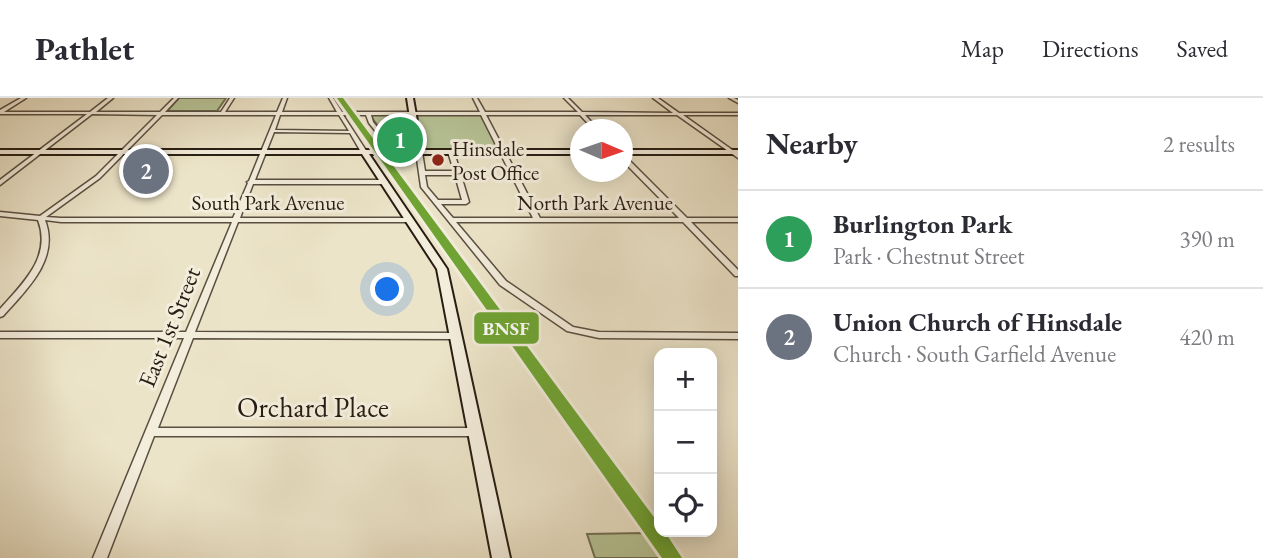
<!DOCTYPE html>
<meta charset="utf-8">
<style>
:root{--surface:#fff;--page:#f2f2f3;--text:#2b2b33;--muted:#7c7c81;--line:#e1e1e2;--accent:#7c3aed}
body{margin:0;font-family:"EB Garamond",serif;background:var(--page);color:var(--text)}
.controls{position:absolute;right:21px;bottom:21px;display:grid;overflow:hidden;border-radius:14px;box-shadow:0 4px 18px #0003}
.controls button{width:63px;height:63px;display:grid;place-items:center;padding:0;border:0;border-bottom:2px solid var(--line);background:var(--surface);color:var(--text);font:35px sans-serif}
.compass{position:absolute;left:570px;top:21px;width:63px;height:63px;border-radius:50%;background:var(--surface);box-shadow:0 4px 18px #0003;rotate:92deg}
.you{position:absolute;left:388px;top:192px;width:24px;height:24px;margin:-18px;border:5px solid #fff;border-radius:50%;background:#1a73e8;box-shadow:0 0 0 10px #1a73e833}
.badge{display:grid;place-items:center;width:46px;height:46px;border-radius:50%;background:var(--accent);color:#fff;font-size:23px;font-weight:700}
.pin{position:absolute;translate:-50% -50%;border:4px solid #fff;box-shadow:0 2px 7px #0006}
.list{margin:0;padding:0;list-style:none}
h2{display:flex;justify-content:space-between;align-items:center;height:91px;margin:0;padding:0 28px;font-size:30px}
h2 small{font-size:23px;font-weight:400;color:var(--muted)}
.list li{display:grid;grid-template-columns:46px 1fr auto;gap:21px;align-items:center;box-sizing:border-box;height:98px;padding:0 28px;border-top:2px solid var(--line)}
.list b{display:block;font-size:26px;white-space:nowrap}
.list p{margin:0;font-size:23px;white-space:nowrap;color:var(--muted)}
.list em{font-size:23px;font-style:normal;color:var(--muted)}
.icon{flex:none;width:38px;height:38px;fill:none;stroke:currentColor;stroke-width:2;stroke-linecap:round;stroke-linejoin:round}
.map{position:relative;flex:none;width:738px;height:460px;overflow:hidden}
header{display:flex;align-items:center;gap:42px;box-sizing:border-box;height:98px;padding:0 35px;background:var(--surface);border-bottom:2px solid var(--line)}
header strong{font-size:33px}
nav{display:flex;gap:38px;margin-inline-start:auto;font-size:24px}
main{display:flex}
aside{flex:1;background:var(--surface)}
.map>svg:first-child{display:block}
</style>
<header>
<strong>Pathlet</strong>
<nav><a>Map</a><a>Directions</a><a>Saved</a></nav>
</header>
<main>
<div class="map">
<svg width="738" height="460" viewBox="0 0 738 460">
<rect width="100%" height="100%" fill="#ece4c9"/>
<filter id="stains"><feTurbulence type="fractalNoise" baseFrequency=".00286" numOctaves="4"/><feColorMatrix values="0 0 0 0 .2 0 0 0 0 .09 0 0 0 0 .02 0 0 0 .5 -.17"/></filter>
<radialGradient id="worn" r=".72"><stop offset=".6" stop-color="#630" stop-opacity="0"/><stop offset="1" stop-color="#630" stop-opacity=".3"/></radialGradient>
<path fill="#b7c497" stroke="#707054" stroke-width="2" d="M179 0H226L217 13H167Z
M415 16H482L500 53 421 52Z
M370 17H409L414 51 395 52Z
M645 435 662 460H595L587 436Z"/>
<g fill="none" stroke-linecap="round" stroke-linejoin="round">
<g stroke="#594e40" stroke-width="3">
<path id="street" d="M21 0H26L4 14H90L108 0H113L96 14H160L174 0H178L165 14H221L230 0H234L225 14H277L283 0H287L282 14H337L329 0H333L342 14H480L473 0H477L485 14H578L564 0H568L582 14 673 15 653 0H658L679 15H738V17H683L738 56V60L677 17H585L599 32H594L580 17H486L540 120H679L622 62V57H624L687 120H738V124H691L738 172V178H735L683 124H456L506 183 573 229 599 234 738 235V241L599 240 567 233 500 187 421 89 416 54 419 52 422 54 425 73H454L448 54 451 52 454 54 469 104 466 106H441L453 120H533L481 17H371L373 24 398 54 395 56 393 55 369 25 366 17H343L367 54 364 56 361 54 350 35 274 34 255 82H385L388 84 385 86H253L240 120H410L413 122 410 124H238L195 234 456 235 460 238 456 241 193 240 158 330H476L480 331 481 334 480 337 476 338H154L107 460H93L184 240H0V234H186L232 124H61L45 122C60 161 27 191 3 218L0 219V211C23 185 52 159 38 122L0 118V114L40 118 96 78 157 17 92 16 0 87V82L87 16H0V12ZM162 17H276L249 83 247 84 248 85 233 120H61L46 119 100 80ZM280 17H339L349 33 275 32ZM425 77H455L462 102H438L427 89Z
M729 0H734L738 2V5Z"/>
</g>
<g stroke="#281c12" stroke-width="4">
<path id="secondary" d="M407 0H413L422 52H580V56H369L447 171 510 460H492L437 171 362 56H0V52H415Z
M622 52H738V56H622Z"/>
</g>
<use href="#street" fill="#f3eddc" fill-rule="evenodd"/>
<use href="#secondary" fill="#f3eddc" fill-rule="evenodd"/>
<path stroke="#281c12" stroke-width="2" stroke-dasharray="6 6" stroke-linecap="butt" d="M343 0 434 123"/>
<path stroke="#281c12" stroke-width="2.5" stroke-dasharray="10 10" stroke-linecap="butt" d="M432 121 579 321"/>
<path stroke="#281c12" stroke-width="3.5" stroke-dasharray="17 17" stroke-linecap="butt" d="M577 319 659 430
M662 434 681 460"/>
<g stroke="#f3eddc" stroke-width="6">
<path id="rail-1" d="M337 0H343L659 426V434H665L682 460H662Z"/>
</g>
<use href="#rail-1" fill="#6fa433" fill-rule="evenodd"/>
</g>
<circle fill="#8f2418" stroke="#f3eddc" stroke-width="2.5" cx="438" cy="62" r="7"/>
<g text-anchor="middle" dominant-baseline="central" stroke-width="6" stroke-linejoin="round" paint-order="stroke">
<g font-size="21" fill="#281c12" stroke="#f3eddc" text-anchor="start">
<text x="452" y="50">Hinsdale<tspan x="452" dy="24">Post Office</tspan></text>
</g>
<g font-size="21" fill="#281c12" stroke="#f3eddc">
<text x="268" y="104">South Park Avenue</text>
<text x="595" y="104">North Park Avenue</text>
</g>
<g font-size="24" fill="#281c12" stroke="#f3eddc">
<text transform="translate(169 229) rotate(-68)">East 1st Street</text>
</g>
<g font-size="28" fill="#281c12" stroke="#f3eddc">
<text x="313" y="309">Orchard Place</text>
</g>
</g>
<rect stroke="#f3eddc" stroke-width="2.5" x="473" y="213" width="67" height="34" rx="7" fill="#6fa433"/>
<g font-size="19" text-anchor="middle" font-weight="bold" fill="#fff">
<text x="506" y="237">BNSF</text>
</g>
<rect width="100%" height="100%" filter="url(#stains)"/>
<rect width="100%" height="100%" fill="url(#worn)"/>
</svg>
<div class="controls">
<button>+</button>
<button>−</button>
<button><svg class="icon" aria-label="locate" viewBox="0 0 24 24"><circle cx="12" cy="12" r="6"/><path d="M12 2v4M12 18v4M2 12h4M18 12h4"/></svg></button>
</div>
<svg class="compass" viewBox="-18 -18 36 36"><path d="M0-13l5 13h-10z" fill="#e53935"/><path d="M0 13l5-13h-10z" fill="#7c7c81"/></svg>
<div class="you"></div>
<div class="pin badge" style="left:400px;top:42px;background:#2e9e5b">1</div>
<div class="pin badge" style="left:146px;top:73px;background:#6b7280">2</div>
</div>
<aside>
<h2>Nearby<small>2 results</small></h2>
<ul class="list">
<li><span class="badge" style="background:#2e9e5b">1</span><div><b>Burlington Park</b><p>Park · Chestnut Street</p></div><em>390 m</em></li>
<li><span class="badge" style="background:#6b7280">2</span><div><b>Union Church of Hinsdale</b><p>Church · South Garfield Avenue</p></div><em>420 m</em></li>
</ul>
</aside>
</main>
